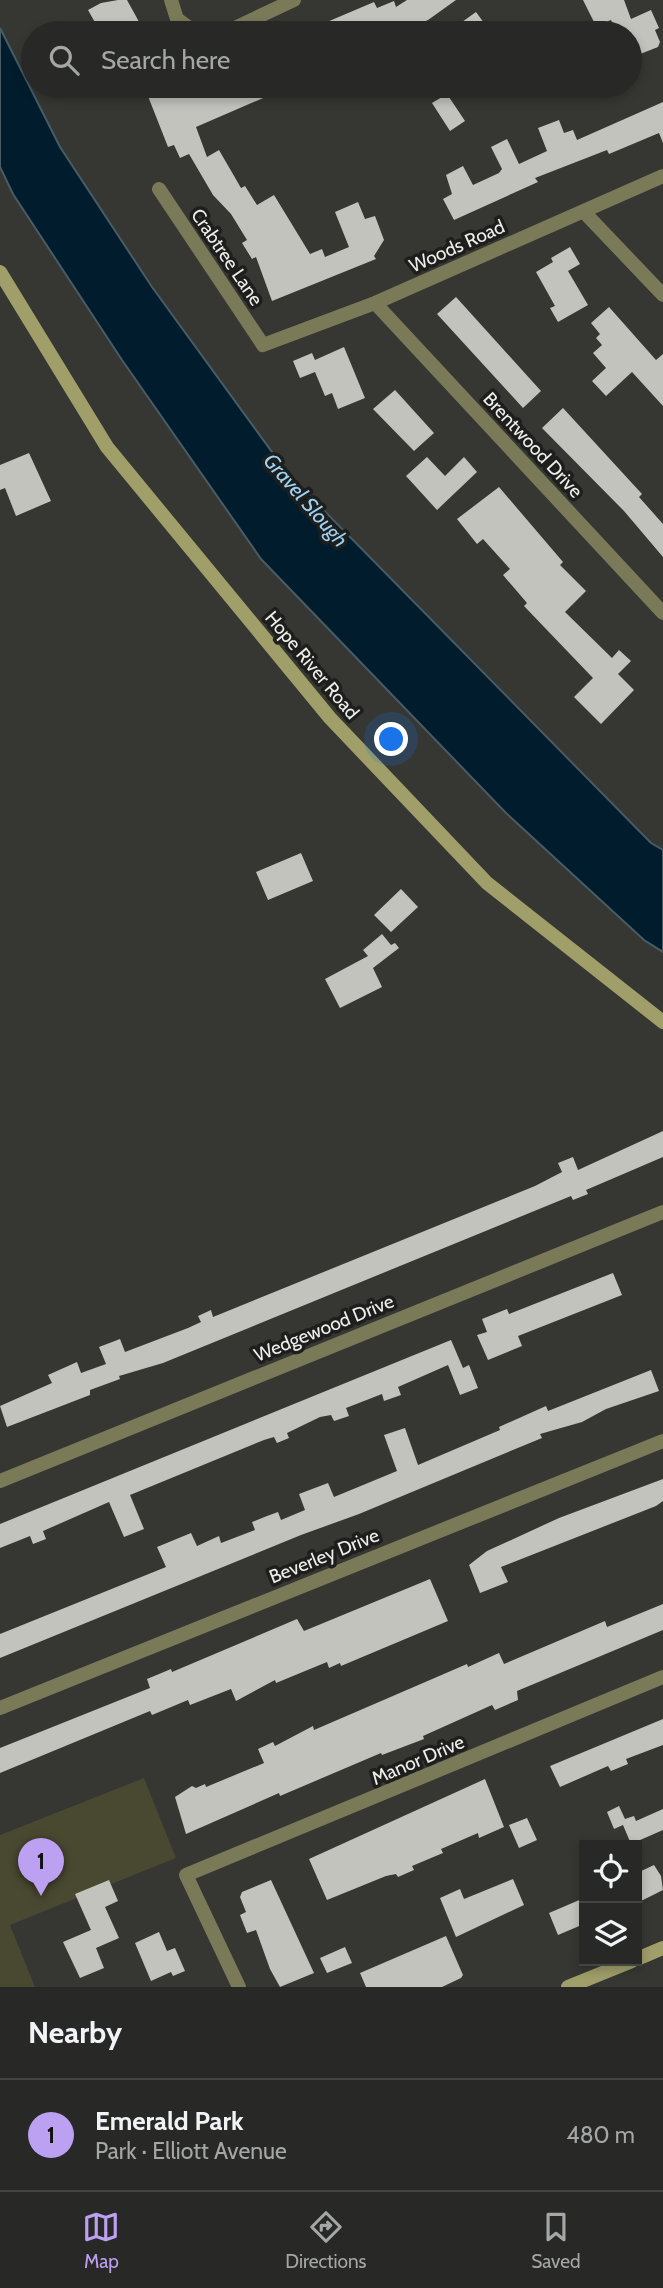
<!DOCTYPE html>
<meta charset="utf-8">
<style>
:root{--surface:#282826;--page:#30302e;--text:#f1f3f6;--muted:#a5a6a7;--line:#444443;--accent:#bca0f2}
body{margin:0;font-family:Cabin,sans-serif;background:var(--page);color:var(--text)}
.controls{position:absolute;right:21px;bottom:21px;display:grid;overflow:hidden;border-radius:0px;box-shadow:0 4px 10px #0003}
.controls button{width:63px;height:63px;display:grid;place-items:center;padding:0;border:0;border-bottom:2px solid var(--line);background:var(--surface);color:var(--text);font:35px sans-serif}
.you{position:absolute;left:392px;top:740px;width:24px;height:24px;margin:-18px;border:5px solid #fff;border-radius:50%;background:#1a73e8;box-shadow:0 0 0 10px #1a73e833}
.badge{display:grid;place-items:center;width:46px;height:46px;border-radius:50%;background:var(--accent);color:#111;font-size:23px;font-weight:700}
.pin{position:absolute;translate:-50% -58px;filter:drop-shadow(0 2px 4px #0008)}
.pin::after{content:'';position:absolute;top:37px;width:24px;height:21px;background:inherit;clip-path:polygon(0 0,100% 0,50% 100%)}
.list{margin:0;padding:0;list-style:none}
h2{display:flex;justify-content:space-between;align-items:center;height:91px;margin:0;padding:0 28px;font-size:30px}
h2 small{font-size:23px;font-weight:400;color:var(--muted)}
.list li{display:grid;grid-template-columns:46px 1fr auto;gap:21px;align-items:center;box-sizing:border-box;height:112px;padding:0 28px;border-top:2px solid var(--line)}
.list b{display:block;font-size:26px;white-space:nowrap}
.list p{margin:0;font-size:23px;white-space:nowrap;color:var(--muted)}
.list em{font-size:23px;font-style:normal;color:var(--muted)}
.icon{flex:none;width:38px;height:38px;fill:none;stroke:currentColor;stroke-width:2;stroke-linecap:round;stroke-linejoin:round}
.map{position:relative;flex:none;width:663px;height:1987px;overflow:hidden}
.search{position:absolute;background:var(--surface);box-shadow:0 4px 10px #0003;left:21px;right:21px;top:21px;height:77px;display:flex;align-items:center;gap:18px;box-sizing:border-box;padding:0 24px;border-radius:38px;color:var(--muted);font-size:26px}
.sheet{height:203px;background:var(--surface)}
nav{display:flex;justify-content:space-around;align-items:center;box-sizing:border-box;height:98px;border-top:2px solid var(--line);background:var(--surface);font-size:19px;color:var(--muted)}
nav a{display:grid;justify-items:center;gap:4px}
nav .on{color:var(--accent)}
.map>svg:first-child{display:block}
</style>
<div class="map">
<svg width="663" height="1987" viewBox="0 0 663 1987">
<rect width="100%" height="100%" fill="#363632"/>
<path fill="#494831" d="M144 1778 176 1858 10 1925 35 1987H0V1835Z"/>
<path fill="#011d2d" stroke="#485c66" stroke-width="2" d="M0 28 60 147 152 287 288 474 651 843 663 850V952L644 940 506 813 261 559 122 360 13 194 0 167Z"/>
<path fill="#c3c3be" d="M118 0H127L143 29 133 33H101L88 10 101 3Z
M407 0H456L428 20 398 33H301L374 2 377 8 394 1 396 7Z
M583 0H624L631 19 651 10 659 28 655 30 660 42 658 47 630 58V33H616L611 20 596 26Z
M476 12 487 27 479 33H471L462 22Z
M144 86H291L196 127 207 157 219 150 241 188 245 186 257 205 274 195 310 254 322 249 325 257 349 247 335 212 358 202 365 219 375 216 384 240 374 256 376 259 272 301 256 257 252 259 242 243 247 240 231 214 213 195 189 154 180 158 174 145 168 147Z
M447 94 465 121 450 131 432 103Z
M663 102V143L659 133 609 154 607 150 535 178 538 182 454 220 443 199 452 194 446 175 463 166 473 185 499 173 502 169 491 147 507 139 519 164 547 151 538 128 559 120 564 133 573 130 577 140Z
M570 247 580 264 568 271 588 305 558 322 550 308 555 306 536 272 553 262 551 258Z
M456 297 541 391 523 408 437 314Z
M609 307 656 360 663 354V406L632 372 606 396 592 381 606 368 593 353 602 345 596 338 600 334 591 323Z
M344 347 365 398 338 409 332 393 325 396 315 372 300 378 293 361 312 353 315 360Z
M395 390 434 433 414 451 373 409Z
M563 408 642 494 639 497 663 524V557L624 511 542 428Z
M29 453 51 501 16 516 5 488 0 490V465Z
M427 457 445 476 464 457 477 472 437 510 406 476Z
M499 487 563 562 560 565 586 591 565 612 612 658 619 650 631 661 618 674 634 690 601 724 574 697 593 678 524 606 527 603 503 575 510 569 483 539 477 544 457 519Z
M301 853 313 881 268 900 256 872Z
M401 889 418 907 391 932 374 915Z
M382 934 391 945 395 943 399 948 373 968 382 987 340 1008 325 979 368 956 363 950Z
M663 1131V1157L586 1190 588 1194 573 1200 571 1196 163 1363 119 1376 120 1379 90 1390V1395L7 1427 0 1406 52 1383 48 1375 77 1362 81 1373 106 1364 99 1347 120 1339 125 1352 188 1328 201 1322 198 1316 211 1310 213 1317 535 1186 562 1172 558 1163 573 1157 578 1170Z
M613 1273 622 1295 518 1336 522 1346 488 1360 477 1335 487 1332 482 1319 507 1309 509 1314Z
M451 1340 463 1368 469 1365 478 1388 460 1395 448 1365 398 1387 401 1395 384 1401 382 1394 346 1408 349 1416 334 1421 331 1415 320 1417 287 1433 289 1438 277 1443 274 1437 264 1440 130 1495 144 1529 124 1537 109 1502 43 1531 46 1539 33 1544 30 1536 0 1548V1524Z
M651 1370 659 1391 606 1409 582 1422 540 1434 542 1438 359 1514 301 1535 0 1658V1634L166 1567 157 1547 191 1533 197 1546 219 1536 221 1543 255 1530 252 1522 267 1516 278 1512 281 1520 305 1510 299 1494 328 1483 334 1497 397 1471 384 1435 405 1428 418 1465 500 1430 499 1427 546 1406 548 1411Z
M663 1479V1501L656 1506 501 1567 508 1582 480 1593 469 1565 487 1551 559 1518Z
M430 1579 448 1621 341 1666 340 1663 329 1668 327 1662 276 1683 275 1680 236 1701 231 1689 190 1705 188 1700 152 1715 150 1711 0 1773V1748L150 1688 147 1679 171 1669 172 1672 297 1619 304 1631Z
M663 1604V1630L517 1691 518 1700 495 1710 492 1705 423 1736 424 1739 382 1755 381 1753 280 1796 279 1793 186 1834 175 1797 192 1786 196 1788 205 1784 206 1787 264 1763 258 1749 273 1742 275 1746 313 1726 314 1730 467 1664 468 1667 499 1653 504 1664 605 1621 607 1627Z
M663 1719V1745L626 1759 628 1764 611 1771 608 1766 560 1787 550 1766Z
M485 1779 504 1827 479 1838 478 1833 441 1849 443 1853 412 1866 414 1870 398 1877 396 1874 386 1876 327 1900 309 1859Z
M619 1806 625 1819 634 1816 636 1821 663 1809V1830L631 1844 623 1825 614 1829 607 1812Z
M527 1818 537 1840 519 1848 509 1825Z
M654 1865 661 1876 663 1890 637 1903V1873Z
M513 1879 524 1905 456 1937 440 1898 460 1889 464 1899Z
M109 1880 118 1901 105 1907 119 1938 96 1948 104 1968 80 1978 63 1942 91 1930 75 1894Z
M271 1880 314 1973 280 1987 270 1969 256 1930 247 1933 240 1915 246 1912 240 1897 242 1892Z
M584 1898V1924L558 1935 549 1913Z
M159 1932 167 1951 175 1948 185 1971 173 1976 171 1972 151 1981 135 1943Z
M446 1936 463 1975 461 1978 442 1987H366L360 1973Z
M345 1947 352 1963 327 1973 320 1958Z"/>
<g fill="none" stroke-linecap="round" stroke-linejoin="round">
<path stroke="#7a7958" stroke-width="14" d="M171 0 177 19 196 33
M224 33 294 0
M159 189 263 345 375 303 663 176
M584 212 663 295
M375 303 663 613
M0 1481 663 1212
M0 1708 663 1441
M239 1987 186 1875 663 1677"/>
<path stroke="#a09e69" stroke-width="14" d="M0 272 107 447 330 718 487 883 663 1022
M637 1959 663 1948
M568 1987 632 1961"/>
</g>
<g text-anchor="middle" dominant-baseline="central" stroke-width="7" stroke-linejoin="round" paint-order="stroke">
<g font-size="19" fill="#eeefec" stroke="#1e1e1c">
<text transform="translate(457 246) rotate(-24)">Woods Road</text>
<text transform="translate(227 257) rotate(56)">Crabtree Lane</text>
<text transform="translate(533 445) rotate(47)">Brentwood Drive</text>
<text transform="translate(312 665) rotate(50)">Hope River Road</text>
<text transform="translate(324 1328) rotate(-22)">Wedgewood Drive</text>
<text transform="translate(324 1556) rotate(-22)">Beverley Drive</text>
<text transform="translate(418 1760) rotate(-23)">Manor Drive</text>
</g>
<g font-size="21" font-style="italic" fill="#9bd3f7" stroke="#1e1e1c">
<text transform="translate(306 500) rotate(49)">Gravel Slough</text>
</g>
</g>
</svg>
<div class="controls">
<button><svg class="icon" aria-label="locate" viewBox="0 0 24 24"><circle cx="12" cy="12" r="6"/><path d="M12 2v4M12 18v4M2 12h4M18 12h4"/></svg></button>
<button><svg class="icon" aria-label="layers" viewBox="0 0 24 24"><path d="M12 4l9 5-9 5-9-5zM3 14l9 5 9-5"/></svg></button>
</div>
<div class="you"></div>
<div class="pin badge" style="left:41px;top:1896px">1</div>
<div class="search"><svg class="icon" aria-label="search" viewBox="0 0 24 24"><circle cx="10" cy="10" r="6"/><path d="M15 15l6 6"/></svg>Search here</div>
</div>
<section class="sheet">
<h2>Nearby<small></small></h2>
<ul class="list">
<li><span class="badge">1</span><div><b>Emerald Park</b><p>Park · Elliott Avenue</p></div><em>480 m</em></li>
</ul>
</section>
<nav>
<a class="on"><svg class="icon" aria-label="map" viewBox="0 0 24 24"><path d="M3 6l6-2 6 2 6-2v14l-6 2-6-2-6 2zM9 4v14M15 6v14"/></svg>Map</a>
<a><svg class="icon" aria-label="directions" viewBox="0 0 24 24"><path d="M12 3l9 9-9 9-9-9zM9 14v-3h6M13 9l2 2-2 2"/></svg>Directions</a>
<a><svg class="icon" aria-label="saved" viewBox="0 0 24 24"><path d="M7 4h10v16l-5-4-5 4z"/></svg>Saved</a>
</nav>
